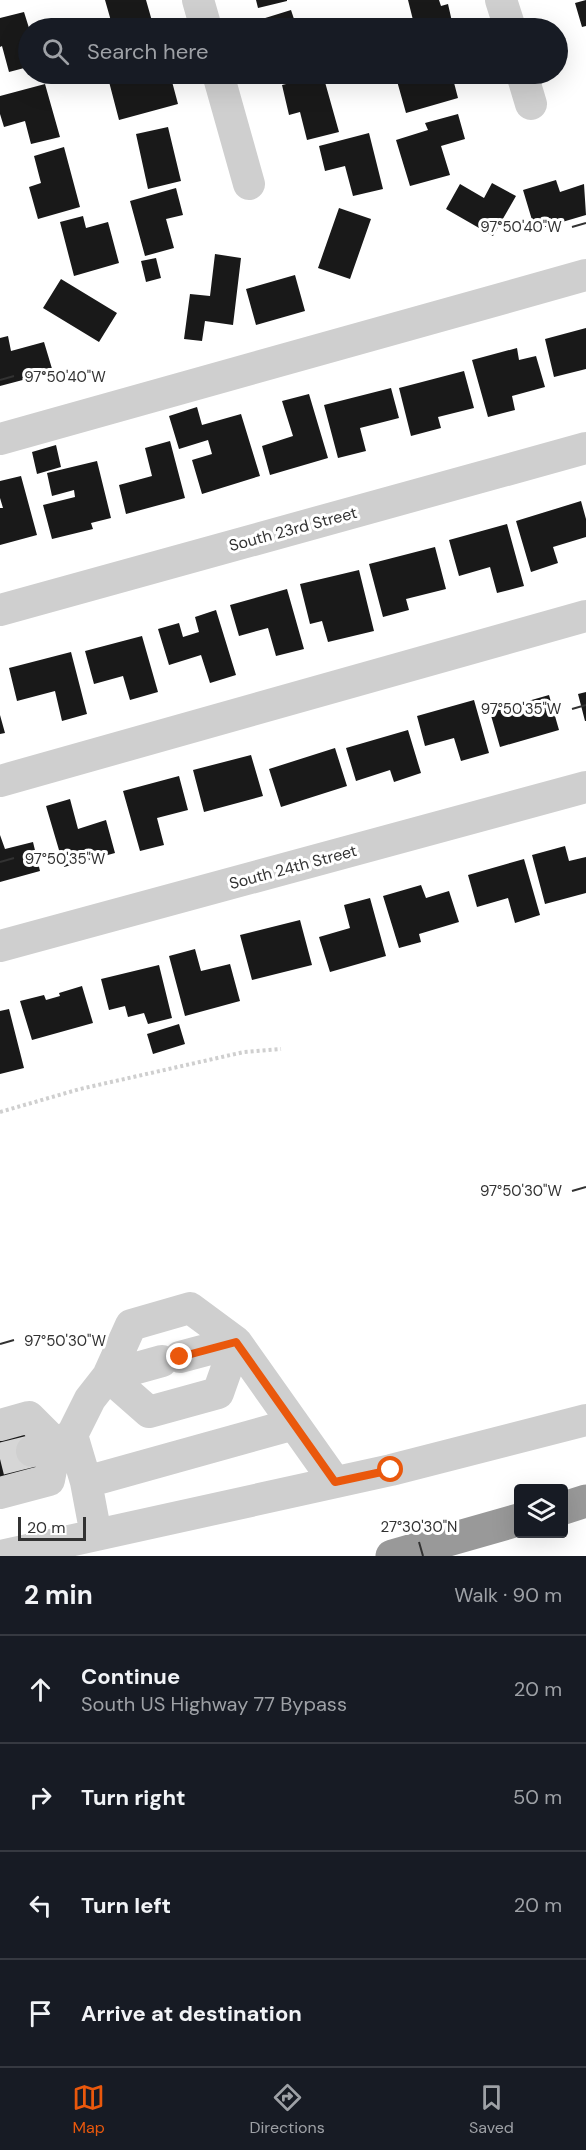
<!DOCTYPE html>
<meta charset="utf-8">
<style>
:root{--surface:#171b24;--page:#20242c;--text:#f1f3f6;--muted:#9ea1a6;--line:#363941;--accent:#ea580c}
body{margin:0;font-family:"DM Sans",sans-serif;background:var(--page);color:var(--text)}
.controls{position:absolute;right:18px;bottom:18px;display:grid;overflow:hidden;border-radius:6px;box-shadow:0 6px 24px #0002}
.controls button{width:54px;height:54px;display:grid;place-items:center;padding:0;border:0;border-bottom:2px solid var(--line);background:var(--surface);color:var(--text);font:30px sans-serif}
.scale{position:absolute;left:18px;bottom:15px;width:68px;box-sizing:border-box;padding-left:6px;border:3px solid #323232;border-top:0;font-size:16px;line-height:21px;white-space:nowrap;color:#323232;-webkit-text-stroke:4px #fff;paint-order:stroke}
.stop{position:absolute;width:18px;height:18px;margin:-14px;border:4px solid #ea580c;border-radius:50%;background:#fff}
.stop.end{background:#ea580c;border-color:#fff;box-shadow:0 2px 6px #0008}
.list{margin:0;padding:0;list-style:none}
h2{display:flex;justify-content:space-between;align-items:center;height:78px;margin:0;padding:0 24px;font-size:26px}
h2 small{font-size:20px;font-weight:400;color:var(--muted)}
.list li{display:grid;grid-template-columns:39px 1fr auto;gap:18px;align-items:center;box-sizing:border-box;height:108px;padding:0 24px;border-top:2px solid var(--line)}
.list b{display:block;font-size:22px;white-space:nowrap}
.list p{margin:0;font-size:20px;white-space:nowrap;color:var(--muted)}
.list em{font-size:20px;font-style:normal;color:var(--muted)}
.icon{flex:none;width:33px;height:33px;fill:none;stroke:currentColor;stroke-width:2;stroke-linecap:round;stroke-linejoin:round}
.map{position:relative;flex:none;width:586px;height:1556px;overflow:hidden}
.search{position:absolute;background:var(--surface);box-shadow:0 6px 24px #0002;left:18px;right:18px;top:18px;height:66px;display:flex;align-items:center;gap:15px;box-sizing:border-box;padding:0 21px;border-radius:33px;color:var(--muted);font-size:22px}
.sheet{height:510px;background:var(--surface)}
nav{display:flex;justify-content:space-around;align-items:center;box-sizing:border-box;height:84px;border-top:2px solid var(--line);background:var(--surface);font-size:16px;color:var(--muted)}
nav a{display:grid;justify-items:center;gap:3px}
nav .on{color:var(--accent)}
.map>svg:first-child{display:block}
</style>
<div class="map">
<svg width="586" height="1556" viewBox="0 0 586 1556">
<rect width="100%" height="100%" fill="#fff"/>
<path fill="#191919" d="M105 0H146L154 28H113Z
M256 0H287V1L258 8Z
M408 0H439L441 6 448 4 453 26 443 28H415Z
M586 0V26L582 27 575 3Z
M291 10 297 28H265L262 19Z
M24 12 29 28 28 67 9 72 2 46 0 47V18Z
M107 74H133L136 83 170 74 178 104 119 120Z
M278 74H297L279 79Z
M395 74H439L441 78 452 75 458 98 406 113Z
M323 75 339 132 307 140 300 112 289 115 282 85Z
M45 84 60 137 31 144 25 121 4 127 0 114V96Z
M458 114 465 139 441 146 450 175 410 186 396 140 428 130 425 123Z
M168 127 181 181 148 189 136 134Z
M369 133 383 189 353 196 345 166 325 171 319 146Z
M64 147 80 207 38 219 29 187 41 183 34 156Z
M556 180 560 192 584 184 586 215 535 230 523 190Z
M492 183 516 196 493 236 446 209 460 184 484 198Z
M176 188 183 215 166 219 174 248 145 256 130 201Z
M339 208 371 219 350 279 318 268Z
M83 216 86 228 108 222 119 263 74 276 60 222Z
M215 254 241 258 233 325 205 321 202 341 184 339 190 294 210 296Z
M156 258 161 278 146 282 141 261Z
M295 275 305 311 256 325 246 289Z
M61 279 117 313 99 342 43 308Z
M586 328V369L554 377 545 339Z
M8 336 11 351 44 342 53 372 0 386V338Z
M517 348 519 360 536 356 545 387 512 396 515 410 488 417 472 360Z
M464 371 474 408 438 417 441 428 411 436 399 388Z
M391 388 399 418 360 428 366 451 338 458 324 405Z
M309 394 328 458 270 475 262 446 293 436 282 401Z
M197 407 202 425 241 414 260 476 202 494 192 460 212 454 208 440 179 449 169 416Z
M170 441 185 498 126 514 119 485 152 476 145 448Z
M56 445 61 467 37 474 32 452Z
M97 461 111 518 91 523 93 529 52 539 43 505 75 497 74 490 52 496 47 473Z
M21 476 37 535 0 545V508H3L0 498V481Z
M581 501 586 519V537L553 547 558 563 531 572 516 521Z
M507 524 524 586 497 593 490 567 459 576 449 540Z
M435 547 446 589 406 599 409 610 383 617 369 564Z
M359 570 374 631 328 642 322 621 310 624 300 584Z
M287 589 304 649 276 656 268 628 239 636 230 605Z
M216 610 236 675 210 683 201 655 169 665 158 629 179 623 183 637 199 632 195 617Z
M142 636 158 692 130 700 123 676 94 684 85 651Z
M71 652 87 714 62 721 55 691 17 701 9 668Z
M586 692V721H585L578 694Z
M549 695 559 730 500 747 490 712Z
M474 700 489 753 461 761 454 738 425 746 417 716Z
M0 715 5 733 0 734Z
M408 730 421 773 394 782 390 770 356 781 346 748Z
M335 748 347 786 281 807 269 769Z
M251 755 263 796 204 812 193 770Z
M179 776 188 810 157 818 164 845 140 851 123 791Z
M70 799 78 829 106 820 115 853 64 867 46 806Z
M0 835 5 849 33 842 40 871 0 882Z
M565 846 569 861 586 857V893L545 904 532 855Z
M524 859 540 915 515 923 508 898 477 907 468 875Z
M421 885 426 898 449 891 459 922 419 934 421 942 399 948 383 896Z
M370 898 386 956 330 972 319 937 350 928 344 905Z
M300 920 312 965 252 980 240 935Z
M195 949 201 971 230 964 240 1001 185 1016 169 956Z
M159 965 172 1018 148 1024 144 1013 128 1017 125 1006 109 1010 101 979Z
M82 986 93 1023 32 1040 20 1001 44 995 46 1000 60 996 59 993Z
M9 1009 24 1068 0 1074V1011Z
M179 1024 185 1044 153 1054 147 1034Z
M27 1430 39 1478 0 1484V1437Z"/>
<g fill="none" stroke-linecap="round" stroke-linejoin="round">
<path stroke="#d6d6d6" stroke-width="32" stroke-dasharray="32 16" stroke-linecap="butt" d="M0 1459 32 1451"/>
<path stroke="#cfcfcf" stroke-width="4" stroke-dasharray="3 3" stroke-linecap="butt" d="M0 1112 80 1089 244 1052 281 1049"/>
<path stroke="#cfcfcf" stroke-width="32" d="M198 0 206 28
M501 0 510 28
M218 74 249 184
M522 74 531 104
M0 439 586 275
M0 610 586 448
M0 781 586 616
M0 946 586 787
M180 1357 236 1342 335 1482
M0 1425 29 1417 56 1444 49 1480 0 1493
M72 1435 86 1482 96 1535
M32 1451 56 1444 72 1435 90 1399 108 1376 131 1325 190 1308 236 1342 218 1393 149 1412 108 1376 162 1361
M86 1482 294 1424
M1 1556 391 1470 586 1420"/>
<path stroke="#999" stroke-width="33" d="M564 1508 586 1501
M392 1556 518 1520"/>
</g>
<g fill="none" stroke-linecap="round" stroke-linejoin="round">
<path stroke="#ea580c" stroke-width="8" d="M180 1357 236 1342 335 1482 391 1470"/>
</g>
<path fill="none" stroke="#323232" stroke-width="2" d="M572 227 586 223M0 380 14 376M572 709 586 705M0 862 14 858M572 1191 586 1187M0 1344 14 1340M419 1542 423 1556"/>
<g text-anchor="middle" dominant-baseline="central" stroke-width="6" stroke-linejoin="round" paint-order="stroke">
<g font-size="16" fill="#323232" stroke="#fff">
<text transform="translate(293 529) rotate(-15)">South 23rd Street</text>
<text transform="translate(293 867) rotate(-15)">South 24th Street</text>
</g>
</g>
<g font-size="15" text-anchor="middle" fill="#323232" stroke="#fff" stroke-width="6" stroke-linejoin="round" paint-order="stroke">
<text x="521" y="232">97°50'40"W</text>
<text x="65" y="382">97°50'40"W</text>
<text x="521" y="714">97°50'35"W</text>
<text x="65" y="864">97°50'35"W</text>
<text x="521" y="1196">97°50'30"W</text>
<text x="65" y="1346">97°50'30"W</text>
<text x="419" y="1532">27°30'30"N</text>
</g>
</svg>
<div class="controls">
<button><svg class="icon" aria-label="layers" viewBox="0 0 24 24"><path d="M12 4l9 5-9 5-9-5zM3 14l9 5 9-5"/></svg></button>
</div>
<div class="scale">20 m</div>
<div class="stop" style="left:391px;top:1470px"></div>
<div class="stop end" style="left:180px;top:1357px"></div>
<div class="search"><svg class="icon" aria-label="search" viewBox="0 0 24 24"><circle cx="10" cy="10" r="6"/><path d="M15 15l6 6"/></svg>Search here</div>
</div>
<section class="sheet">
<h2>2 min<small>Walk · 90 m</small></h2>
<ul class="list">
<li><svg class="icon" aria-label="ahead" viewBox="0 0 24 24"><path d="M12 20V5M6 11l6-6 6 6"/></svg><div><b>Continue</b><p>South US Highway 77 Bypass</p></div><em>20 m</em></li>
<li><svg class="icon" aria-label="right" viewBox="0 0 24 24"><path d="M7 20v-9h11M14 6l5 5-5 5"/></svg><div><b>Turn right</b></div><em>50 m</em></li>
<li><svg class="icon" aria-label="left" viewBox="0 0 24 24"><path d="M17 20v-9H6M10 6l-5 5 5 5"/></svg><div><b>Turn left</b></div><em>20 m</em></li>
<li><svg class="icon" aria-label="arrive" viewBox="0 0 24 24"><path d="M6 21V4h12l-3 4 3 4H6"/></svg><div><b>Arrive at destination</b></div></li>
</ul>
</section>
<nav>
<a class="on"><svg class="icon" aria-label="map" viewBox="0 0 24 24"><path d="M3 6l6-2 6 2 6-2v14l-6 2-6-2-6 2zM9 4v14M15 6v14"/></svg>Map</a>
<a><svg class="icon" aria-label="directions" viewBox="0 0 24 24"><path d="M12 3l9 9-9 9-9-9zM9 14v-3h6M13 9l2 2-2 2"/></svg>Directions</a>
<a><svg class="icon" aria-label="saved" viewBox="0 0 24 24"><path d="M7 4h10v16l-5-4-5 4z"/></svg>Saved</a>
</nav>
